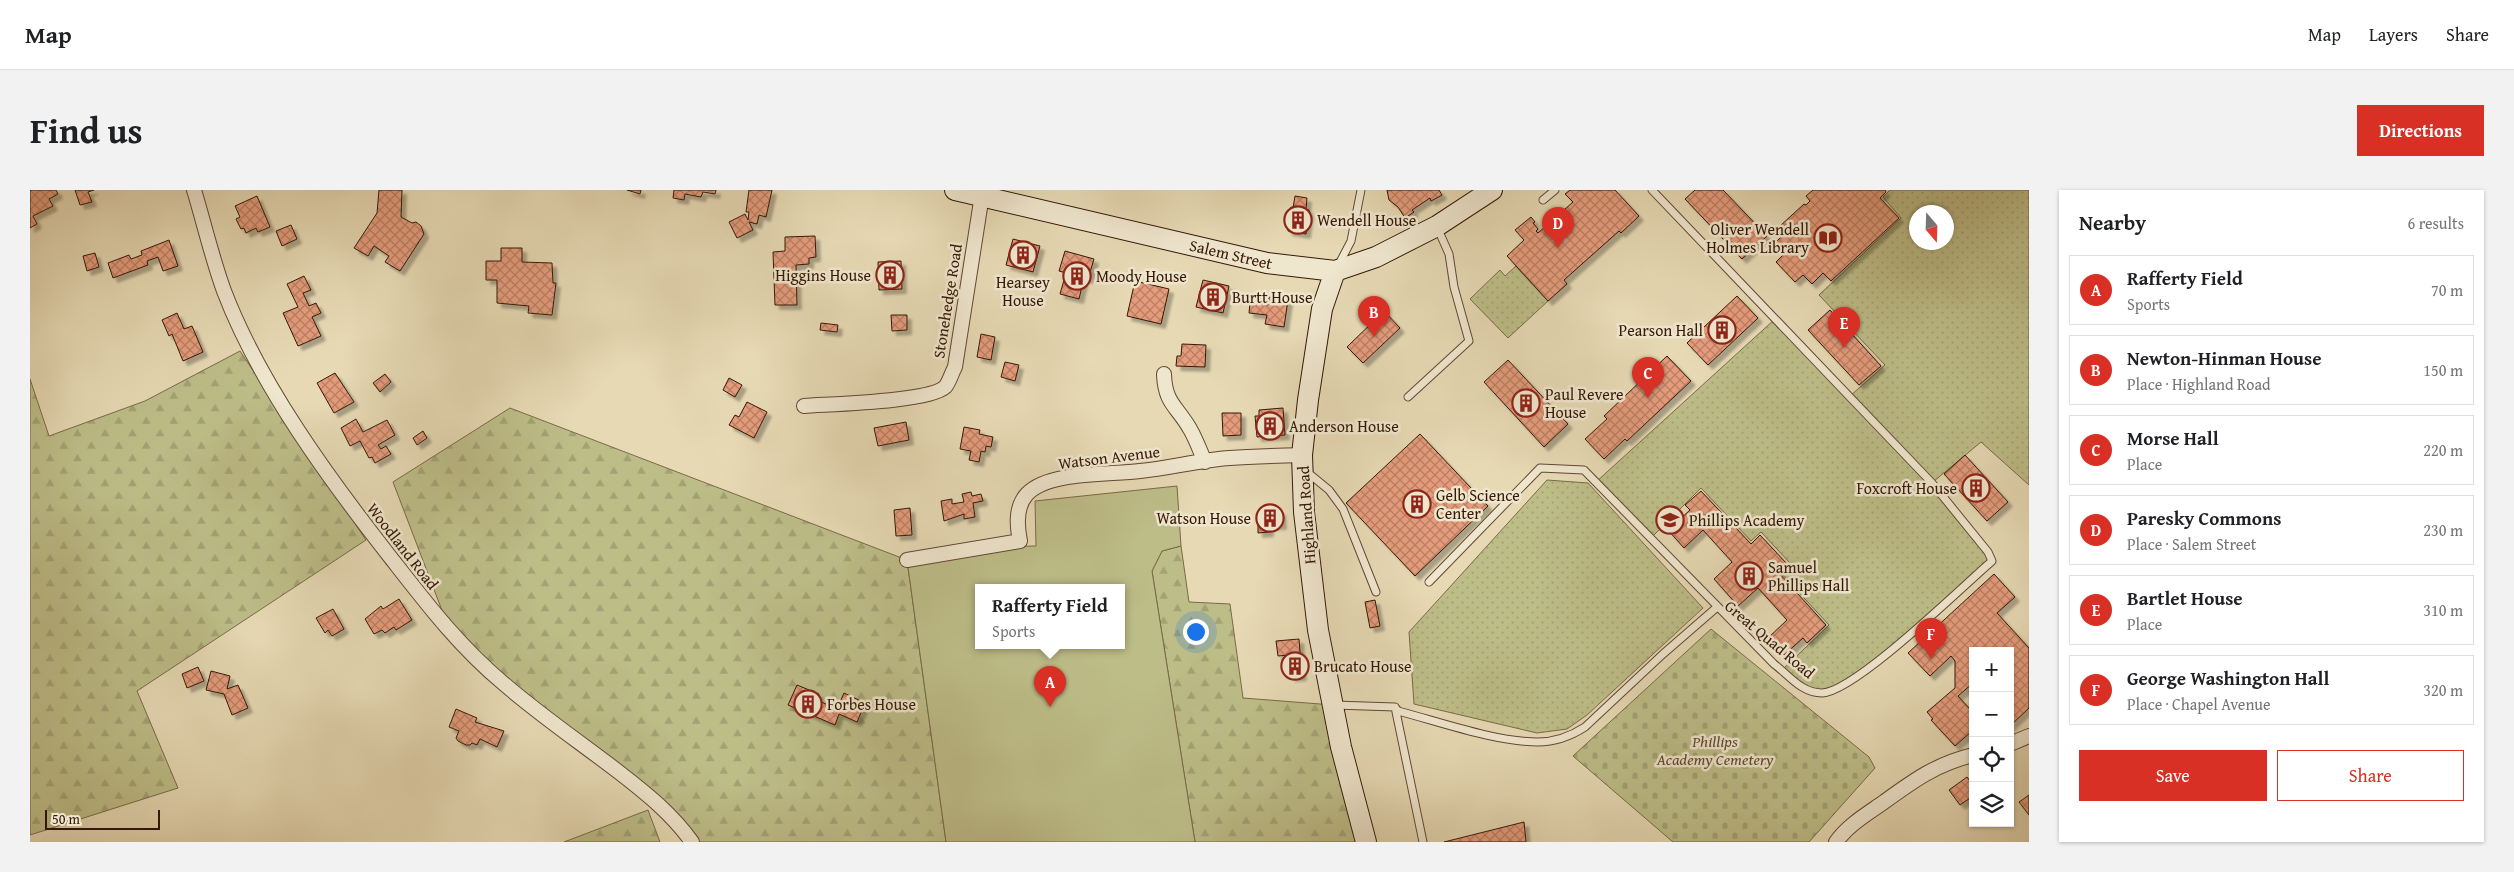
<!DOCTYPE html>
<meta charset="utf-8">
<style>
:root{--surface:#fff;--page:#f2f2f2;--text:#202124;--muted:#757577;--line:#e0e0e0;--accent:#d93025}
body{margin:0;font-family:"Gentium Book Plus",serif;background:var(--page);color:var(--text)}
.controls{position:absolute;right:15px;bottom:15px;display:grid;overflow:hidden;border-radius:0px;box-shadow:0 1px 4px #0004}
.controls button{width:45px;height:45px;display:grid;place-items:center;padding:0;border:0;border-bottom:1px solid var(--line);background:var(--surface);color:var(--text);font:25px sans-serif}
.compass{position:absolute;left:1879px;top:15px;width:45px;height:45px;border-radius:50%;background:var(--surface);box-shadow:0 1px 4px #0004;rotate:161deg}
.scale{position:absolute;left:15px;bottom:12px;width:115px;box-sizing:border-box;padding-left:5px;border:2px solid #351806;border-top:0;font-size:14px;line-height:18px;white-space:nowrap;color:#351806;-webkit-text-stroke:4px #efe6ce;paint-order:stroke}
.you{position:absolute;left:1165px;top:441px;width:18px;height:18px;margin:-12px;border:4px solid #fff;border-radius:50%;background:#1a73e8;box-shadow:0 0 0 8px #1a73e833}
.badge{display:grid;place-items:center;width:32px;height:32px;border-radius:50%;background:var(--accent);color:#fff;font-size:16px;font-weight:700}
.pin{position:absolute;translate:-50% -41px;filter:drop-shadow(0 1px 2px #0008)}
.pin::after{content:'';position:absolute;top:26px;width:18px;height:15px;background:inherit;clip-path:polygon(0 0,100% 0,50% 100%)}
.popup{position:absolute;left:945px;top:394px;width:150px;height:65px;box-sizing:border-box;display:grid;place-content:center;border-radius:0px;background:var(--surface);filter:drop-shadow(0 1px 4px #0005);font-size:16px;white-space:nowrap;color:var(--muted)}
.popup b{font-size:19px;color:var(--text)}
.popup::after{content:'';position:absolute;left:50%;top:100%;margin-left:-10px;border:10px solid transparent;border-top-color:var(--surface)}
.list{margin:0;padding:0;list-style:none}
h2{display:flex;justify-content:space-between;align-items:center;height:65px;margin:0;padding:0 20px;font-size:21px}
h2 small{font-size:16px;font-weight:400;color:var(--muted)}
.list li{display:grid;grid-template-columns:32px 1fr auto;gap:15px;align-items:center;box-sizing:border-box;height:70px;margin:0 10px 10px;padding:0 10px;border:1px solid var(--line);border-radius:0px}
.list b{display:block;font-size:19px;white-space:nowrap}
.list p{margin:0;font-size:16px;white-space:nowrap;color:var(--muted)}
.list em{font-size:16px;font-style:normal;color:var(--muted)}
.actions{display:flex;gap:10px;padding:15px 20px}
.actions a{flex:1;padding:11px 0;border:1px solid var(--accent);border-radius:0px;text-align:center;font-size:18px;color:var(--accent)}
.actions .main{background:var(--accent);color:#fff}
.icon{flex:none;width:28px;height:28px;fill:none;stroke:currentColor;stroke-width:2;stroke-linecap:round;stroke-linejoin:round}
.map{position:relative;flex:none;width:1999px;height:652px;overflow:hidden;border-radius:0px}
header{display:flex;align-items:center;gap:30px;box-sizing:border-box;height:70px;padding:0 25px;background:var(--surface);border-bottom:1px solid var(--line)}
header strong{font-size:24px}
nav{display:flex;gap:28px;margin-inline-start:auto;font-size:18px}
.intro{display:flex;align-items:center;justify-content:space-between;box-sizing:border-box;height:120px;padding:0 30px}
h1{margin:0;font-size:35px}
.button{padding:12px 22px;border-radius:0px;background:var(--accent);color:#fff;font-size:18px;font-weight:700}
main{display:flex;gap:30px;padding:0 30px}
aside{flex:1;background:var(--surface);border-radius:0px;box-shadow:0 1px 4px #0004}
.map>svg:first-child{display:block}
</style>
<header>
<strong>Map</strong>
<nav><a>Map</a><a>Layers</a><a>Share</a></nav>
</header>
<div class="intro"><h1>Find us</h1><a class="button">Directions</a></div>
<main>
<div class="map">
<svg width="1999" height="652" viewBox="0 0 1999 652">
<defs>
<pattern id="grass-dots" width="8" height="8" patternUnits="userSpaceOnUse" patternTransform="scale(1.25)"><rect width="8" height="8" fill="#bdbd88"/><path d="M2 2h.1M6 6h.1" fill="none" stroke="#a3a274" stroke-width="1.8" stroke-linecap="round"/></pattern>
<pattern id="forest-firs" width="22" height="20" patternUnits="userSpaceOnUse" patternTransform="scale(1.25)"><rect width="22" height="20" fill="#bdbd88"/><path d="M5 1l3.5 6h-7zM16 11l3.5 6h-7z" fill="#a3a274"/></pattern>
<pattern id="cemetery-stones" width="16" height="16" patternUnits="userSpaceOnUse" patternTransform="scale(1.25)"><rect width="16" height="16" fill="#bdbd88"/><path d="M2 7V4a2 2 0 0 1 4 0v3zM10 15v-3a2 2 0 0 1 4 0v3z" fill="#a3a274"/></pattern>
<pattern id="building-cross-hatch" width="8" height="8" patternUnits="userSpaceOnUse" patternTransform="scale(1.25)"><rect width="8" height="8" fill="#e49c7b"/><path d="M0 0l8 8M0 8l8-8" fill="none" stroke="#ba7e63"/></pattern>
<filter id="shadow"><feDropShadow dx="4.5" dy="4.5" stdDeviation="1" flood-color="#0004"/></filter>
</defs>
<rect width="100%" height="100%" fill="#e6d9b4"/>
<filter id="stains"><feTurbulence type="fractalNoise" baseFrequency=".004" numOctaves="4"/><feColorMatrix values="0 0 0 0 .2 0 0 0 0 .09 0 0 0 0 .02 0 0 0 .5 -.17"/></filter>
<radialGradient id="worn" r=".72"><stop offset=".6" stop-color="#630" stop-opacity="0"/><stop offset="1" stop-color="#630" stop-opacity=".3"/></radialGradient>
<path fill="url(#grass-dots)" stroke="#796a47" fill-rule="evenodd" d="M1860 0H1999V295L1951 252 1903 292 1962 367C1933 394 1825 505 1790 502 1773 501 1764 491 1752 480L1799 435 1750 382 1760 373 1731 342 1721 351 1671 298 1620 349 1566 292 1745 129 1820 206 1855 175 1789 105 1871 28 1853 7ZM1886 22H1916V52H1886Z
M1486 76 1518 111 1478 148 1440 109 1470 80 1475 86Z
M1517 290 1558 293 1673 418 1557 525 1537 539 1507 543 1384 514 1379 442Z"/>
<path fill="url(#forest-firs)" stroke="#796a47" d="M210 161 336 350 107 501 148 598 0 645V189L19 246 115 211Z
M480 218 877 370 916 652H663L474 494 413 423 363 292Z
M1151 356 1159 412 1200 414 1213 508 1303 515 1336 652H1165L1122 381 1132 361Z
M618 620 630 652H534Z"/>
<path fill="url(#cemetery-stones)" stroke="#796a47" d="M1681 439 1839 567 1845 578 1779 652H1643L1543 566Z"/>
<path fill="#bdbd88" stroke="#796a47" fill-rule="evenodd" d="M1147 296 1151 356 1132 361 1122 381 1165 652H916L877 370 961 357 1006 356 1005 311ZM949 398H1091V456H949Z"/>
<path fill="url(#building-cross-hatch)" stroke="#351806" filter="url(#shadow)" d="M0 0H26L28 4 19 9 23 16 3 26 7 34 0 38Z
M45 0H64L58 2 62 12 50 15Z
M349 0H372L371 27 382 33 386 32 391 36 394 44 370 81 355 72 359 66 344 56 338 66 324 58 347 23Z
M597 0H611L610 4Z
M644 0H686L685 4 673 2 671 7 655 4 654 10 643 8Z
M719 0H742L736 27 729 25 727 34 719 32 723 40 707 48 699 32 715 24 718 30 719 22H716Z
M1357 0H1409L1412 5 1401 11 1400 8 1382 20 1384 22 1375 28 1368 17 1359 10Z
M1540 0H1585L1609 26 1591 43 1589 41 1534 90 1537 94 1518 111 1477 66 1494 50 1485 40 1501 27 1505 32 1503 33 1508 39 1506 41 1508 43 1543 12 1535 4Z
M1665 0H1693L1737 46 1712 69 1655 9Z
M1783 0H1855L1856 2 1850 8 1869 28 1801 91 1793 83 1782 94 1773 85 1765 92 1746 72 1753 65 1744 54 1756 42 1750 36 1774 14 1776 15 1780 11 1776 6Z
M227 6 240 37 228 42 226 38 216 43 214 38 211 39 206 29 210 27 205 16Z
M1265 6 1277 8 1276 19 1279 20 1276 44 1258 41 1261 17 1263 18Z
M261 35 267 49 252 56 246 41Z
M785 46 786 67 779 68V74L766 75 767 115H745L743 62 755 61V47Z
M983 49 1010 56 1003 82 976 75Z
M139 50 148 76 133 81 128 67 117 71 118 75 83 88 78 73 99 65 101 69 112 65 111 61Z
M471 58H492V72L522 73 523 93H526L522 125 498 123 499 116 467 113V90H456V71H471Z
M1035 61 1064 69 1058 89 1054 88 1049 109 1030 104 1036 83 1029 81Z
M65 63 69 77 57 81 53 66Z
M871 71 872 99 849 100 848 72Z
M274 86 281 100 273 103 279 116 286 113 291 123 282 127 291 146 268 156 253 123 268 117 257 94Z
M1173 90 1199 96 1193 123 1166 117Z
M1105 91 1139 99 1131 134 1097 126Z
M1707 106 1728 128 1678 175 1657 153Z
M1239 107 1258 110 1254 137 1235 134 1237 125 1219 123 1220 113 1238 115Z
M1800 120 1851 176 1829 195 1778 140Z
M1354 121 1370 138 1333 173 1317 157Z
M147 123 154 139 162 136 173 162 153 171 142 144 139 146 132 130Z
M861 125H877V140L862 141Z
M791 133 808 135 807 142 790 140Z
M951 144 965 147 961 170 947 167Z
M1152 154 1176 155 1175 177 1146 176 1147 166H1151Z
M1637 166 1661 191 1597 251 1595 249 1574 269 1555 249 1577 229 1574 226Z
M1478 170 1538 234 1514 257 1454 192Z
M975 172 989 175 985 191 971 187Z
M305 183 324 212 304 223 287 193Z
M355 184 361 192 350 202 343 193Z
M699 188 712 195 705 207 693 200Z
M717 212 737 222 724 248 699 235 705 225 709 227Z
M1253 218 1255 245 1227 247 1225 226H1229V220Z
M1192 223H1211V245L1193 246Z
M326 229 333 242 357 230 365 245 348 255 351 259 356 256 361 264 345 273 342 267 339 268 330 251 320 256 311 238Z
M876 232 879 250 848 256 844 238Z
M934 237 950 240 949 244 963 247 961 257 956 256 955 262 951 261 949 272 939 270 941 261 930 259Z
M393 241 397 248 387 255 383 248Z
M1390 244 1458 316 1385 386 1316 313Z
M1935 265 1978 312 1957 331 1914 284Z
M1671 301 1721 354 1730 345 1757 374 1748 382 1796 435 1777 453 1773 448 1754 465 1738 448 1757 430 1728 398 1708 416 1684 389 1702 372 1673 340 1654 358 1638 340 1660 320 1655 315Z
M941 302 942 306 951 304 953 311 943 313 945 327 934 329V324L914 331 911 311 922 309V314L934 312 932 304Z
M880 318 882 345 866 346 864 320Z
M1251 321 1252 335H1239V342L1228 343V322Z
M1964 384 1985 407 1967 423 1999 458V518L1980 536V461H1943V493L1928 506 1939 518 1943 515V540L1925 556 1901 530 1903 529 1897 522 1925 498V471L1921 466 1900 486 1878 463Z
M369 409 382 430 366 440 364 437 355 443 352 440 344 444 335 429 351 416 353 419Z
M1345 410 1350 436 1340 438 1335 412Z
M303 419 314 439 302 446 298 440 295 443 286 428Z
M1269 449 1272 486 1261 487 1259 465 1248 466 1246 451Z
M168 477 174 491 157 498 152 484Z
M181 481 200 486 197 499 208 495 218 518 202 525 194 504 176 500Z
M767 495 789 504 787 510 807 519 814 503 835 513 827 532 809 524 805 535 758 515Z
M426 519 447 528 445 532 474 541 467 557 450 549 447 555 442 553 440 555H436L428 551 426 548 429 541 419 537Z
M1937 587 1943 595V606L1930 615 1919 600Z
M1999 605V625L1989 612Z
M1494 632 1496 652H1414Z"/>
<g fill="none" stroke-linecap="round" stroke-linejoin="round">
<g stroke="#614832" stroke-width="9">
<path id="lane" d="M1513 10 1525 0
M1308 76 1321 51 1331 0
M1378 207 1439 151 1424 97 1419 64 1407 37
M1277 282 1299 300 1313 319 1346 402
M1399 392 1510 278 1554 280 1744 474C1759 485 1771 503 1792 503 1825 502 1932 397 1962 371L1958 362 1902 293 1622 0
M1304 515 1365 517 1368 521C1410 532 1466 552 1508 552 1525 552 1541 546 1555 537L1633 464 1686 418
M1365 517 1393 652"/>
</g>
<g stroke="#614832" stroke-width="16">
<path id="street" d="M164 0C174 33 182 68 194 101 230 195 299 289 361 368 397 414 428 455 473 493 510 525 551 553 590 583 617 604 642 624 662 652
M1134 184C1135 214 1147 216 1160 239 1166 249 1170 261 1175 272
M774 216C800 214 899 212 915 197 919 193 922 182 925 177L952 5
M877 370 990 351C987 336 985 317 997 304 1019 281 1080 285 1110 281 1140 278 1170 270 1200 268 1224 266 1248 266 1272 265
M1980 554 1999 546
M1806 652C1818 635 1837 624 1854 612 1883 591 1906 574 1943 565"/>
</g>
<g stroke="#351806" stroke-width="22">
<path id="secondary" d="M925 0 1237 73 1305 81 1346 67 1407 36 1462 0
M1305 81 1292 119 1278 210 1272 265 1274 322 1288 440 1311 557 1336 652"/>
</g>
<use href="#lane" stroke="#efe6ce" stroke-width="7"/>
<use href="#street" stroke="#efe6ce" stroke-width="14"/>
<use href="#secondary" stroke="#efe6ce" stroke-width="20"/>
</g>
<defs>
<g id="building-ring" transform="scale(1.4375)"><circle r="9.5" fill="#efe6ce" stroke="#8f2418" stroke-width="1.5"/><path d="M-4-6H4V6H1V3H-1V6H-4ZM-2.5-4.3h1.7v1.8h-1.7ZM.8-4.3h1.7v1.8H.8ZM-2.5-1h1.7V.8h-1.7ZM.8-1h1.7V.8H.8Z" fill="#8f2418"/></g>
<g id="library-ring" transform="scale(1.4375)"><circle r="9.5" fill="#efe6ce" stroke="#8f2418" stroke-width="1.5"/><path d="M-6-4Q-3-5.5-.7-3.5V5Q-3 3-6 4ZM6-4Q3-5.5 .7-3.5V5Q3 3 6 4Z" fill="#8f2418"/></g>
<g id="school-ring" transform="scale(1.4375)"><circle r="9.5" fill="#efe6ce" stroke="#8f2418" stroke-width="1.5"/><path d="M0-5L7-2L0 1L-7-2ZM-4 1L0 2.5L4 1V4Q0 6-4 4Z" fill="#8f2418"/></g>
</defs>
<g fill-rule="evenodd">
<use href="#building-ring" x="1268" y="30"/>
<use href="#library-ring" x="1798" y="48"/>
<use href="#building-ring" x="993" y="65"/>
<use href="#building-ring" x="860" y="85"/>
<use href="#building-ring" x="1047" y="86"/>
<use href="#building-ring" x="1183" y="107"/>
<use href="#building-ring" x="1692" y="140"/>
<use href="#building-ring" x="1496" y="213"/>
<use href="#building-ring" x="1240" y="236"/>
<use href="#building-ring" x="1946" y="298"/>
<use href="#building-ring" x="1387" y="314"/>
<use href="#building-ring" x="1240" y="328"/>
<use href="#school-ring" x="1640" y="330"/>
<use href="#building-ring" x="1719" y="386"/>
<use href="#building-ring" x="1265" y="476"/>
<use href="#building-ring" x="778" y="514"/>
</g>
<g text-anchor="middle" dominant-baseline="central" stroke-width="5" stroke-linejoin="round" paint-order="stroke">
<g font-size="16" fill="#351806" stroke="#efe6ce" text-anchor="start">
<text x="1287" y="30">Wendell House</text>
<text x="1779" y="39" text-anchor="end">Oliver Wendell<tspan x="1779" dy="18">Holmes Library</tspan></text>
<text x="841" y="85" text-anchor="end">Higgins House</text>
<text x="1066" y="86">Moody House</text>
<text x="993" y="92" text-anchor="middle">Hearsey<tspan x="993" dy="18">House</tspan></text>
<text x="1202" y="107">Burtt House</text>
<text x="1673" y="140" text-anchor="end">Pearson Hall</text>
<text x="1515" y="204">Paul Revere<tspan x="1515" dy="18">House</tspan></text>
<text x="1259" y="236">Anderson House</text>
<text x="1927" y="298" text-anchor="end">Foxcroft House</text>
<text x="1406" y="305">Gelb Science<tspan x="1406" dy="18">Center</tspan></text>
<text x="1221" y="328" text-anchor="end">Watson House</text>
<text x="1659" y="330">Phillips Academy</text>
<text x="1738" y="377">Samuel<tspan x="1738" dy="18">Phillips Hall</tspan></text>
<text x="1284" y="476">Brucato House</text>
<text x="797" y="514">Forbes House</text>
</g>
<g font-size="16" fill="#351806" stroke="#efe6ce">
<text transform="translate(1201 64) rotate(13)">Salem Street</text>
<text transform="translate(917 111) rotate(-81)">Stonehedge Road</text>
<text transform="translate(1079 267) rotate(-7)">Watson Avenue</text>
<text transform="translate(1276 325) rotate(-94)">Highland Road</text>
<text transform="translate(373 356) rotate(52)">Woodland Road</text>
<text transform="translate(1740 449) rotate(40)">Great Quad Road</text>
</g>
<g font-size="16" font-style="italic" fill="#5e4a2d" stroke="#efe6ce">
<text x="1685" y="551">Phillips<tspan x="1685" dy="18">Academy Cemetery</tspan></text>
</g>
</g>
<rect width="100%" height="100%" filter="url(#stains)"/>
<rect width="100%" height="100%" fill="url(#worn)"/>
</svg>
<div class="controls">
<button>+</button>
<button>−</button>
<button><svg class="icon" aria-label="locate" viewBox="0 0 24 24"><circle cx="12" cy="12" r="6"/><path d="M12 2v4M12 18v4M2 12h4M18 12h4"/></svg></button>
<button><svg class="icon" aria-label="layers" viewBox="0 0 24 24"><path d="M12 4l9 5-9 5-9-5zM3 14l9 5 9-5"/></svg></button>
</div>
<svg class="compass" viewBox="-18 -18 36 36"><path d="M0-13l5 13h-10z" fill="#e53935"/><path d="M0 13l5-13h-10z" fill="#757577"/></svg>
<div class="scale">50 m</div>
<div class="you"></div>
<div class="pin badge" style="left:1020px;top:517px">A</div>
<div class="popup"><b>Rafferty Field</b>Sports</div>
<div class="pin badge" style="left:1344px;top:147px">B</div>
<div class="pin badge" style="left:1618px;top:208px">C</div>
<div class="pin badge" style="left:1528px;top:58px">D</div>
<div class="pin badge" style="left:1814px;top:158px">E</div>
<div class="pin badge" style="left:1901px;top:469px">F</div>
</div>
<aside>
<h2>Nearby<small>6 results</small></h2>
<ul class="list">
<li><span class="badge">A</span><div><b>Rafferty Field</b><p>Sports</p></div><em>70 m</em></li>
<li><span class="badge">B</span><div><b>Newton-Hinman House</b><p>Place · Highland Road</p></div><em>150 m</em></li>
<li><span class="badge">C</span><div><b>Morse Hall</b><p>Place</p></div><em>220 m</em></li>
<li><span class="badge">D</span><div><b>Paresky Commons</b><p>Place · Salem Street</p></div><em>230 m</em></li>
<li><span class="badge">E</span><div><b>Bartlet House</b><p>Place</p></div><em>310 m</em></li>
<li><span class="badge">F</span><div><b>George Washington Hall</b><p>Place · Chapel Avenue</p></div><em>320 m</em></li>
</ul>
<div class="actions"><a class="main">Save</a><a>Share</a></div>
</aside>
</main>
